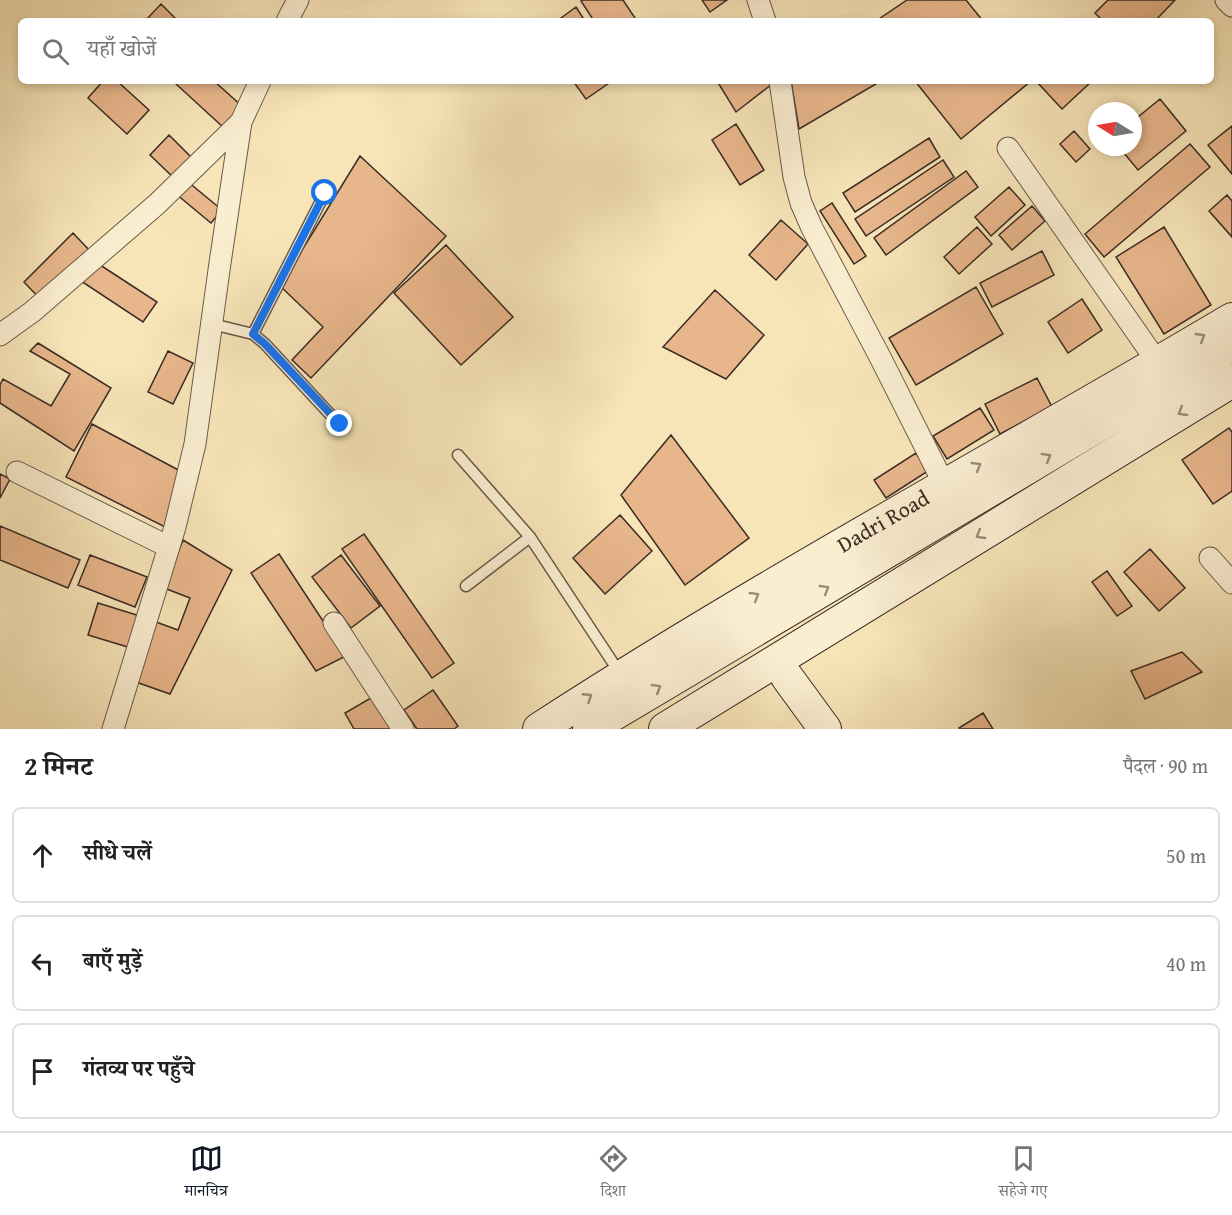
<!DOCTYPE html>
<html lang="hi">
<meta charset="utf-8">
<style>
:root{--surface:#fff;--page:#f6f6f6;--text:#202124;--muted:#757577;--line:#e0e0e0;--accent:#111827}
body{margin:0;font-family:"Gentium Book Plus","Noto Serif Devanagari",serif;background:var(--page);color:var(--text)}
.compass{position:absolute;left:1088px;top:102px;width:54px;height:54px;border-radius:50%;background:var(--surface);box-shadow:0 3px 9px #0003;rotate:281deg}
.stop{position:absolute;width:18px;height:18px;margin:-14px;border:4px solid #1a73e8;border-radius:50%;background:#fff}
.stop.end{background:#1a73e8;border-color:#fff;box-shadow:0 2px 6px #0008}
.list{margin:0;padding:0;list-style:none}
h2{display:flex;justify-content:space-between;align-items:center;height:78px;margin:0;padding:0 24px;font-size:26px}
h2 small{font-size:20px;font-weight:400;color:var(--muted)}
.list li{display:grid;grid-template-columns:39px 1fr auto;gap:18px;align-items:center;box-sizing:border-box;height:96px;margin:0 12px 12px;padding:0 12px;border:2px solid var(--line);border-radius:9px}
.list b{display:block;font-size:22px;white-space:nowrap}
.list em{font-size:20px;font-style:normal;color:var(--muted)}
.icon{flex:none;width:33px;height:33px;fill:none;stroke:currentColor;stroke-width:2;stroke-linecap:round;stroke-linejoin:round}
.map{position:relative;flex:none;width:1232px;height:729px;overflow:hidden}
.search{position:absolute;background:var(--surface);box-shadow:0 3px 9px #0003;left:18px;right:18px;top:18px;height:66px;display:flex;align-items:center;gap:15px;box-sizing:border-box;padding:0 21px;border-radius:9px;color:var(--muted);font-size:22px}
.sheet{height:402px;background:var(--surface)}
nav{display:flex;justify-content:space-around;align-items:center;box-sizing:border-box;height:84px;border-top:2px solid var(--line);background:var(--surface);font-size:16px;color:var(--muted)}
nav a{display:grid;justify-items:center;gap:3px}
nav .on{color:var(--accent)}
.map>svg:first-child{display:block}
</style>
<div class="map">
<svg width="1232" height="729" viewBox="0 0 1232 729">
<rect width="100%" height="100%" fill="#f7e5b8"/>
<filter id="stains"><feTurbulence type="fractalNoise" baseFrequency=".00333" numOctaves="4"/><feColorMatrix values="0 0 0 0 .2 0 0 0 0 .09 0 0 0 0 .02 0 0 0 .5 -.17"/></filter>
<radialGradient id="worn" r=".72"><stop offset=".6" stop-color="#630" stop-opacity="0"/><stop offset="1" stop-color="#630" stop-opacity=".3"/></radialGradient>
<path fill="#e8b68b" stroke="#3a2b25" stroke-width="1.5" d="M583 0H623L637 21H594L581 1Z
M702 0H727L710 12Z
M907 0H966L983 21H876Z
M1108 0H1175L1155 21H1103L1095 13Z
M161 4 178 21H145Z
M576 7 585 21H557Z
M103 81H117L149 110 127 134 88 98Z
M178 81H214L243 107 224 128 176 84Z
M573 81H612L586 99Z
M717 81H776L736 112Z
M791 81H881L799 129Z
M915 81H1031L961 139Z
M1036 81H1092L1062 109Z
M1160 99 1186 131 1138 170 1119 147H1133V121Z
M736 124 764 170 740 185 712 140Z
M1232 126V174L1208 145Z
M1074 131 1090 149 1076 162 1060 144Z
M169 135 195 161 176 180 150 155Z
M929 138 940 157 855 212 843 193Z
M1190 144 1210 167 1104 257 1085 234Z
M360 156 446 236 311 378 292 360 323 327 280 286Z
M943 160 954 177 866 236 855 219Z
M966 171 978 187 886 255 874 238Z
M187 181 222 210 211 223 176 194Z
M1009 187 1025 205 991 236 975 217Z
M1227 195 1232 201V237L1209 211Z
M832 203 866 256 854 264 820 211Z
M1032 206 1045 221 1012 250 999 235Z
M781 220 808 244 776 280 749 255Z
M977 227 992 244 959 274 944 257Z
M1164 227 1211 305 1164 334 1116 257Z
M73 233 91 252 43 302 24 282Z
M446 245 513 317 461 365 394 293Z
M1042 251 1054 275 992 307 980 283Z
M91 259 157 302 143 322 78 279Z
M976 287 1003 334 916 385 889 338Z
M715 290 764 335 726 379 663 347Z
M1082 299 1102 330 1068 353 1048 322Z
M38 343 111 388 74 451 0 403V385L3 379 51 406 70 374 30 351Z
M168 351 193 363 173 404 148 392Z
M1037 378 1052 407 1000 434 985 404Z
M980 408 994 430 947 459 933 436Z
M92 424 184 473 169 529 66 477Z
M1229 428 1232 432V491L1213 504 1182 460Z
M671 435 749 538 685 585 621 495Z
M916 453 928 471 886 498 874 480Z
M0 474 10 479 0 498Z
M620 515 652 551 605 594 573 558Z
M0 526 80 560 68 588 0 560Z
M364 534 454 663 432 678 342 549Z
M183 540 232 570 170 694 133 681 156 622 178 630 190 598 164 588Z
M1150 549 1185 588 1159 611 1124 572Z
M279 554 346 656 316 671 251 573Z
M90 555 147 577 135 607 78 585Z
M341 555 380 606 351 628 312 577Z
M1107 571 1132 606 1117 616 1092 582Z
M98 603 140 616 131 648 88 635Z
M1182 652 1202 672 1145 699 1131 671Z
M433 690 458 726 454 729H417L404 710Z
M376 695 395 729H354L345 713Z
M983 713 993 729H960L959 728Z"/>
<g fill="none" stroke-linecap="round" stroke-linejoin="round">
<g stroke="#695a4a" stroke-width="13">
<path id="lane" d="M212 324 253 334 265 344 340 425
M253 334 325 193
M458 455 530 537 621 675
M466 586 530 537"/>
</g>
<g stroke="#695a4a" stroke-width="23">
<path id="street" d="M758 0 765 21
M1226 0 1232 6
M287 21 298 0
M780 81 794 177 801 203 812 228 880 357 944 484
M1008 148 1158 363
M0 335 32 312 157 204 241 122
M17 472 169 547
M1210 558 1232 583
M334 623 403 729
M113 729 175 527 195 444 220 263 241 122 260 81"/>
</g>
<g stroke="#3a2b25" stroke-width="34">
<g id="secondary">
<path d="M787 677 825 729"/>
<path id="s1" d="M539 729C764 583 1001 456 1232 319"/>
<path d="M589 729 1232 346"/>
<path d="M665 729 1232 381"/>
</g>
</g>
<use href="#lane" stroke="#faeed1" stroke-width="10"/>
<use href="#street" stroke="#faeed1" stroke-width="21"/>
<use href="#secondary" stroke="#faeed1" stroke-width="32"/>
</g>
<defs><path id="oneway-chevron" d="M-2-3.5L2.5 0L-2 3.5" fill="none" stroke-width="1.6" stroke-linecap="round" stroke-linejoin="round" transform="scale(1.5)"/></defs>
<g stroke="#9a8c7b">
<use href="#oneway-chevron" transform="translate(1201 337) rotate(-31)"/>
<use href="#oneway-chevron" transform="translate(1182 412) rotate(149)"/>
<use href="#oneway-chevron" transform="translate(1047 457) rotate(-31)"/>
<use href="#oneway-chevron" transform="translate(977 466) rotate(-30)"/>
<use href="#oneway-chevron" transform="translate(980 535) rotate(149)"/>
<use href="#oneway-chevron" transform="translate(825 589) rotate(-31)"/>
<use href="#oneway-chevron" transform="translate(755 596) rotate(-31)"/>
<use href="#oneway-chevron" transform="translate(657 688) rotate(-31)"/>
<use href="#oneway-chevron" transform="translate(588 697) rotate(-33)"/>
</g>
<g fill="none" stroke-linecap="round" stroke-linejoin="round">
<path stroke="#1a73e8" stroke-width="8" d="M325 193 253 334 265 344 340 424"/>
</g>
<g text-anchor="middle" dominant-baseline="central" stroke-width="6" stroke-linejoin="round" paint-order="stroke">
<g font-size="22" fill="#3a2b25" stroke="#faeed1">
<text stroke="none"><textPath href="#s1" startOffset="402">Dadri Road</textPath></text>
</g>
</g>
<rect width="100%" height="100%" filter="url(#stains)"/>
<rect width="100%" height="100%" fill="url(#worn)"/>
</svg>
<svg class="compass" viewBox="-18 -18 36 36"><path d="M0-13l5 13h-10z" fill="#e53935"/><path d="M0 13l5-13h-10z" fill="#757577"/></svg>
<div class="stop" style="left:325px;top:193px"></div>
<div class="stop end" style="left:340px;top:424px"></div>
<div class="search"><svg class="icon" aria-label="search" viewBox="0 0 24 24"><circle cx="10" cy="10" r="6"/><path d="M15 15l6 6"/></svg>यहाँ खोजें</div>
</div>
<section class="sheet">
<h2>2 मिनट<small>पैदल · 90 m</small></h2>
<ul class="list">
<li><svg class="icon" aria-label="ahead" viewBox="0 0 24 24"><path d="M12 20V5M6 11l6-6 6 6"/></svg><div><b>सीधे चलें</b></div><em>50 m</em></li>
<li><svg class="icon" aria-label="left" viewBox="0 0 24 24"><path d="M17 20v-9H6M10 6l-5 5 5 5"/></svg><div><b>बाएँ मुड़ें</b></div><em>40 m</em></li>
<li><svg class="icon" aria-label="arrive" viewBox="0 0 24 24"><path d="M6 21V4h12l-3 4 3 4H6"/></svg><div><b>गंतव्य पर पहुँचे</b></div></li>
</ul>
</section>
<nav>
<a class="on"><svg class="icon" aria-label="map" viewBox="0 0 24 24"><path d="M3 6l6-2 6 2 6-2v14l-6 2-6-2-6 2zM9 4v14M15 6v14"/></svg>मानचित्र</a>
<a><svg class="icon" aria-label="directions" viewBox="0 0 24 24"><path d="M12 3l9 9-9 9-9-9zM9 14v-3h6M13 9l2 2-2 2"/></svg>दिशा</a>
<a><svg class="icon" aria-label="saved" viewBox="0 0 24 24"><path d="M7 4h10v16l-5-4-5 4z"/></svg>सहेजे गए</a>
</nav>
